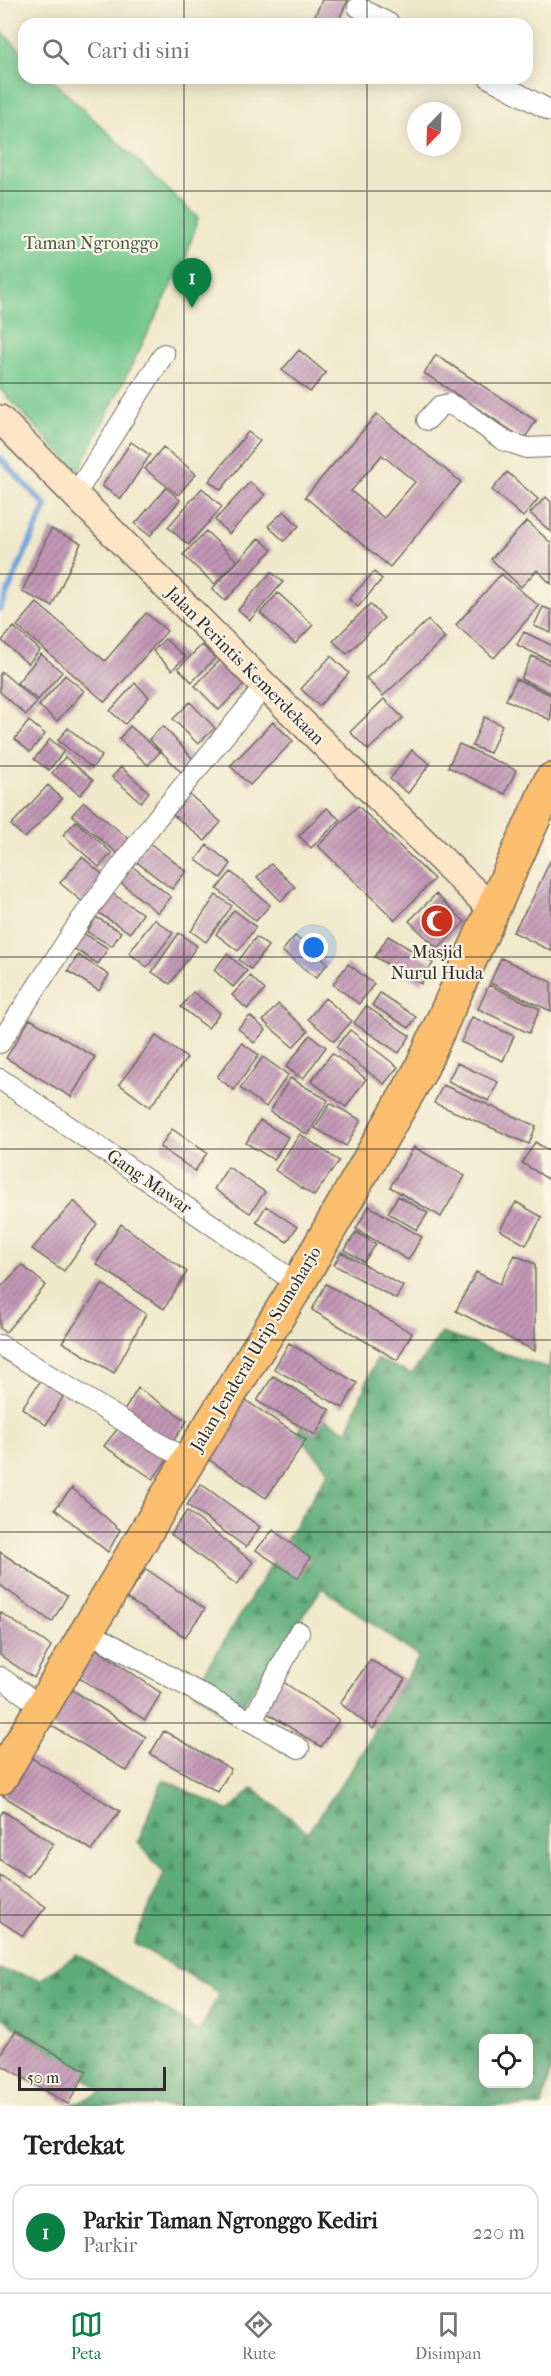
<!DOCTYPE html>
<html lang="id">
<style>
:root{--surface:#fff;--page:#f2f2f2;--text:#222;--muted:#767676;--line:#e0e0e0;--accent:#0b8043}
body{margin:0;font-family:"IM FELL French Canon",serif;background:var(--page);color:var(--text)}
.controls{position:absolute;right:18px;bottom:18px;display:grid;overflow:hidden;border-radius:12px;box-shadow:0 3px 15px #0003}
.controls button{width:54px;height:54px;display:grid;place-items:center;padding:0;border:0;border-bottom:2px solid var(--line);background:var(--surface);color:var(--text);font:30px sans-serif}
.compass{position:absolute;left:407px;top:102px;width:54px;height:54px;border-radius:50%;background:var(--surface);box-shadow:0 3px 15px #0003;rotate:203deg}
.scale{position:absolute;left:18px;bottom:15px;width:148px;box-sizing:border-box;padding-left:6px;border:3px solid #2b2b2b;border-top:0;font-size:16px;line-height:21px;white-space:nowrap;color:#2b2b2b;-webkit-text-stroke:4px #fcf5e5;paint-order:stroke}
.you{position:absolute;left:314px;top:948px;width:21px;height:21px;margin:-15px;border:4px solid #fff;border-radius:50%;background:#1a73e8;box-shadow:0 0 0 9px #1a73e833}
.badge{display:grid;place-items:center;width:39px;height:39px;border-radius:50%;background:var(--accent);color:#fff;font-size:20px;font-weight:700}
.pin{position:absolute;translate:-50% -50px;filter:drop-shadow(0 2px 3px #0008)}
.pin::after{content:'';position:absolute;top:32px;width:21px;height:18px;background:inherit;clip-path:polygon(0 0,100% 0,50% 100%)}
.list{margin:0;padding:0;list-style:none}
h2{display:flex;justify-content:space-between;align-items:center;height:78px;margin:0;padding:0 24px;font-size:26px}
h2 small{font-size:20px;font-weight:400;color:var(--muted)}
.list li{display:grid;grid-template-columns:39px 1fr auto;gap:18px;align-items:center;box-sizing:border-box;height:96px;margin:0 12px 12px;padding:0 12px;border:2px solid var(--line);border-radius:18px}
.list b{display:block;font-size:22px;white-space:nowrap}
.list p{margin:0;font-size:20px;white-space:nowrap;color:var(--muted)}
.list em{font-size:20px;font-style:normal;color:var(--muted)}
.icon{flex:none;width:33px;height:33px;fill:none;stroke:currentColor;stroke-width:2;stroke-linecap:round;stroke-linejoin:round}
.map{position:relative;flex:none;width:551px;height:2106px;overflow:hidden}
.search{position:absolute;background:var(--surface);box-shadow:0 3px 15px #0003;left:18px;right:18px;top:18px;height:66px;display:flex;align-items:center;gap:15px;box-sizing:border-box;padding:0 21px;border-radius:18px;color:var(--muted);font-size:22px}
.sheet{height:186px;background:var(--surface)}
nav{display:flex;justify-content:space-around;align-items:center;box-sizing:border-box;height:84px;border-top:2px solid var(--line);background:var(--surface);font-size:16px;color:var(--muted)}
nav a{display:grid;justify-items:center;gap:3px}
nav .on{color:var(--accent)}
.map>svg:first-child{display:block}
</style>
<div class="map">
<svg width="551" height="2106" viewBox="0 0 551 2106">
<defs>
<pattern id="forest-firs" width="22" height="20" patternUnits="userSpaceOnUse" patternTransform="scale(1.5)"><rect width="22" height="20" fill="#5dac78"/><path d="M5 1l3.5 6h-7zM16 11l3.5 6h-7z" fill="#4d8c63"/></pattern>
<pattern id="building-hatch" width="6" height="6" patternUnits="userSpaceOnUse" patternTransform="scale(1.5)"><rect width="6" height="6" fill="#c297b6"/><path d="M-1 1l2-2M0 6l6-6M5 7l2-2" fill="none" stroke="#9e7b94"/></pattern>
</defs>
<rect width="100%" height="100%" fill="#fcf5e5"/>
<filter id="ink" filterUnits="userSpaceOnUse"><feTurbulence type="fractalNoise" baseFrequency=".0167" numOctaves="2"/><feDisplacementMap in="SourceGraphic" scale="12" xChannelSelector="R" yChannelSelector="G"/><feConvolveMatrix kernelMatrix="1 2 1 2 8 2 1 2 1" color-interpolation-filters="sRGB"/></filter>
<filter id="wash" filterUnits="userSpaceOnUse"><feTurbulence type="fractalNoise" baseFrequency=".008" numOctaves="4" result="noise"/><feDisplacementMap in="SourceGraphic" scale="24" xChannelSelector="R" yChannelSelector="G"/><feGaussianBlur stdDeviation="1.35" result="paint"/><feColorMatrix in="noise" values="0 0 0 0 0 0 0 0 0 0 0 0 0 0 0 0 0 1.4 0 .05"/><feComposite in="paint" operator="in"/></filter>
<g filter="url(#wash)">
<rect width="100%" height="100%" fill="#f0e8ca"/>
<path fill="#72c88c" stroke="#4e7a5c" stroke-width="1.5" d="M0 31 24 53V78H50L198 218 187 255 78 472 0 389Z"/>
<path fill="url(#forest-firs)" stroke="#446c52" stroke-width="1.5" fill-rule="evenodd" d="M441 1333 549 1368 551 1352V2068L542 2106H68L103 2092 0 2016V1970L41 1979 77 1954 199 2031 220 1993 134 1943 164 1873 138 1842 163 1779 229 1811 253 1788 308 1832 352 1769 419 1657 322 1588 231 1722 193 1691 329 1471 297 1434 309 1409 347 1431 376 1359 412 1374ZM484 2038H528V2084H484Z"/>
<g fill="none" stroke-linecap="round" stroke-linejoin="round">
<path stroke="#71a3dc" stroke-width="6" d="M0 458 46 506 0 609"/>
</g>
<g id="blocks">
<path fill="url(#building-hatch)" fill-rule="evenodd" d="M322 0H348L337 24H311Z
M299 350 326 373 310 392 282 370Z
M436 355 536 421 524 439 424 373Z
M377 414 461 482 390 567 305 497ZM382 455 415 482 384 518 351 491Z
M248 432 260 441 221 490 209 481Z
M131 442 150 455 121 499 102 486Z
M163 447 196 474 178 495 145 469Z
M507 472 538 499 523 517 492 490Z
M250 482 265 495 229 534 215 520Z
M166 488 180 500 150 536 135 524Z
M202 488 222 507 188 545 168 527Z
M546 497 551 502V532L530 513Z
M284 511 299 526 284 541 268 526Z
M527 521 551 543V584L537 570 521 587 491 559Z
M51 529 81 543 52 606 22 592Z
M206 531 237 561 214 584 183 555Z
M259 538 272 550 225 601 212 589Z
M271 572 283 582 250 620 238 610Z
M374 572 382 579 358 607 349 599Z
M501 574 539 606 494 658 456 625Z
M278 593 313 625 295 644 260 613Z
M37 603 105 661 146 613 167 631 105 702 17 626Z
M370 604 384 618 347 654 333 641Z
M543 607 551 610V633L534 626Z
M428 620 445 638 383 696 366 678Z
M14 627 40 650 28 664 2 641Z
M524 632 551 645V661L517 645Z
M165 639 185 657 172 670 153 651Z
M202 645 215 658 192 682 178 668Z
M41 654 62 672 38 700 17 683Z
M331 656 349 673 319 706 301 689Z
M532 656 551 665V693L521 679Z
M220 660 244 684 219 710 195 686Z
M2 672 37 702 26 715 0 692V674Z
M65 675 84 691 57 721 39 706Z
M516 679 551 695V720L506 700Z
M135 683 149 697 125 724 110 711Z
M384 699 403 718 368 750 350 732Z
M190 702 215 728 198 744 173 719Z
M484 717 502 725 490 753 472 746Z
M29 721 45 734 30 752 15 739Z
M273 722 293 741 250 785 230 766Z
M130 726 160 752 148 765 119 739Z
M163 726 195 761 182 773 149 739Z
M68 728 102 756 92 768 58 740Z
M50 739 64 751 49 770 34 759Z
M459 744 516 770 505 794 448 767Z
M412 750 430 764 408 793 390 779Z
M65 757 93 780 80 795 52 773Z
M121 767 149 792 141 802 112 777Z
M48 785 62 799 25 838 11 825Z
M189 794 221 822 205 841 172 814Z
M84 802 130 840 118 854 72 815Z
M358 806 434 879 395 920 318 846Z
M327 808 340 820 311 848 299 836Z
M76 821 112 853 99 867 63 835Z
M148 842 186 871 172 889 134 860Z
M207 845 231 864 221 878 196 860Z
M82 857 107 878 85 904 60 883Z
M551 859V951L513 932 532 900Z
M271 864 295 887 281 901 257 877Z
M132 866 171 897 158 913 120 882Z
M231 872 270 905 256 921 217 889Z
M110 892 143 914 130 933 97 912Z
M436 894 465 922 438 949 409 921Z
M216 895 232 906 206 942 191 931Z
M234 910 256 927 238 951 216 934Z
M96 917 121 932 112 946 87 932Z
M154 919 173 933 147 967 129 953Z
M83 933 108 948 98 964 73 948Z
M179 933 197 946 170 984 152 972Z
M295 936 328 963 316 978 282 951Z
M388 936 433 963 421 984 375 957Z
M256 937 268 946 251 969 239 960Z
M227 954 247 971 233 987 214 970Z
M78 955 109 975 99 991 68 971Z
M501 958 551 982V1011L490 983Z
M348 964 374 984 359 1004 333 984Z
M250 976 265 990 247 1009 232 995Z
M489 985 540 1009 529 1033 478 1009Z
M193 992 220 1013 208 1028 181 1007Z
M380 993 416 1017 409 1028 372 1005Z
M325 998 352 1021 334 1041 308 1019Z
M278 1004 308 1031 293 1047 263 1021Z
M366 1006 410 1036 399 1053 354 1023Z
M250 1016 266 1030 254 1043 238 1028Z
M472 1017 514 1036 503 1061 461 1042Z
M30 1019 95 1057 71 1097 6 1058Z
M350 1030 398 1067 384 1084 336 1047Z
M310 1035 326 1047 303 1079 286 1067Z
M156 1036 187 1058 150 1107 119 1084Z
M242 1043 259 1055 234 1090 217 1077Z
M332 1053 366 1079 346 1107 311 1081Z
M263 1057 288 1075 266 1107 240 1088Z
M457 1063 498 1082 489 1101 448 1081Z
M290 1078 328 1100 308 1135 270 1112Z
M443 1085 536 1126 529 1144 434 1103Z
M330 1103 361 1120 346 1146 315 1128Z
M260 1120 288 1137 274 1160 246 1143Z
M172 1129 207 1153 195 1171 160 1147Z
M300 1134 339 1161 314 1196 275 1170Z
M535 1142 551 1152V1181L522 1163Z
M414 1147 465 1176 441 1217 390 1187Z
M228 1167 265 1192 250 1213 214 1189Z
M398 1196 428 1213 417 1230 388 1213Z
M74 1201 97 1224 64 1271 32 1249Z
M516 1202 542 1217 526 1245 500 1230Z
M266 1206 297 1227 287 1242 256 1222Z
M369 1206 422 1237 408 1260 356 1229Z
M121 1224 187 1272 164 1309 96 1264Z
M356 1232 376 1244 364 1262 345 1250Z
M341 1252 403 1286 396 1299 334 1265Z
M515 1255 535 1264V1351L456 1311 476 1272 500 1284Z
M22 1265 46 1285 5 1333 0 1328V1288Z
M103 1284 146 1314 114 1373 62 1342Z
M326 1284 412 1333 397 1360 312 1310Z
M289 1343 357 1383 343 1408 274 1369Z
M273 1376 330 1410 315 1435 257 1401Z
M41 1380 63 1397 46 1425 22 1408Z
M138 1388 187 1421 172 1443 124 1411Z
M242 1398 306 1440 266 1498 205 1457Z
M122 1423 169 1457 153 1479 104 1446Z
M201 1484 260 1527 246 1547 187 1505Z
M72 1488 120 1530 108 1552 55 1509Z
M187 1511 253 1562 237 1585 171 1534Z
M273 1530 310 1558 298 1578 256 1550Z
M0 1552 67 1596 52 1622 0 1585Z
M146 1569 205 1609 185 1637 126 1598Z
M0 1612 51 1646 34 1678 0 1655Z
M92 1646 161 1693 145 1720 73 1674Z
M370 1660 405 1679 373 1729 340 1703Z
M279 1679 339 1720 321 1747 259 1708Z
M71 1689 146 1737 127 1771 50 1725Z
M164 1731 231 1769 218 1792 150 1754Z
M28 1756 120 1811 92 1850 3 1796Z
M3 1811 54 1844 28 1877 0 1860V1816Z
M0 1876 46 1907 23 1936 0 1921Z
M15 2031 87 2071 68 2104 0 2064V2055Z"/>
</g>
</g>
<g filter="url(#ink)">
<use href="#blocks" fill-opacity="0" stroke="#706d63" stroke-width="1.5"/>
<g fill="none" stroke-linecap="round" stroke-linejoin="round">
<g stroke="#706d63" stroke-width="22">
<path id="street" d="M358 7 390 24
M489 78 551 111
M427 420 440 406 449 404 463 411 503 440 527 448 551 447
M75 495 164 354
M0 1043 80 921 157 818 265 686
M0 1079 298 1284
M0 1345 188 1461
M87 1631 299 1748
M0 1677 42 1707
M252 1721 299 1632"/>
</g>
<g stroke="#706d63" stroke-width="30">
<path id="secondary" d="M0 419 265 686 493 910"/>
</g>
<g stroke="#706d63" stroke-width="36">
<path id="highway" d="M0 1778 188 1461 298 1284 420 1071 551 780"/>
</g>
<use href="#street" stroke="#fff" stroke-width="20"/>
<use href="#secondary" stroke="#fde5c5" stroke-width="27"/>
<use href="#highway" stroke="#fabe6e" stroke-width="33"/>
</g>
</g>
<path fill="none" stroke="#2b2b2b" stroke-width="1.5" stroke-opacity="0.55" d="M184 0V24M367 0V24M184 78V2106M367 78V2106M0 191H551M0 383H551M0 574H551M0 766H551M0 957H551M0 1149H551M0 1340H551M0 1532H551M0 1723H551M0 1915H551"/>
<defs>
<g id="mosque-disc" transform="scale(1.725)"><circle r="9.5" fill="#c8321e" stroke="#fcf5e5"/><path d="M3.5-4.9A6 6 0 1 0 3.5 4.9A5 5 0 1 1 3.5-4.9Z" fill="#fff"/></g>
</defs>
<g fill-rule="evenodd">
<use href="#mosque-disc" x="437" y="921"/>
</g>
<g text-anchor="middle" dominant-baseline="central" stroke-width="4.5" stroke-linejoin="round" paint-order="stroke">
<g font-size="18" fill="#405a48" stroke="#fcf5e5">
<text x="91" y="243">Taman Ngronggo</text>
</g>
<g font-size="18" fill="#2b2b2b" stroke="#fcf5e5">
<text transform="translate(245 666) rotate(45)">Jalan Perintis Kemerdekaan</text>
<text transform="translate(149 1182) rotate(35)">Gang Mawar</text>
<text transform="translate(256 1349) rotate(-59)">Jalan Jenderal Urip Sumoharjo</text>
</g>
<g font-size="18" fill="#2b2b2b" stroke="#fcf5e5">
<text x="437" y="952">Masjid<tspan x="437" dy="21">Nurul Huda</tspan></text>
</g>
</g>
</svg>
<div class="controls">
<button><svg class="icon" aria-label="locate" viewBox="0 0 24 24"><circle cx="12" cy="12" r="6"/><path d="M12 2v4M12 18v4M2 12h4M18 12h4"/></svg></button>
</div>
<svg class="compass" viewBox="-18 -18 36 36"><path d="M0-13l5 13h-10z" fill="#e53935"/><path d="M0 13l5-13h-10z" fill="#767676"/></svg>
<div class="scale">50 m</div>
<div class="you"></div>
<div class="pin badge" style="left:192px;top:308px">1</div>
<div class="search"><svg class="icon" aria-label="search" viewBox="0 0 24 24"><circle cx="10" cy="10" r="6"/><path d="M15 15l6 6"/></svg>Cari di sini</div>
</div>
<section class="sheet">
<h2>Terdekat<small></small></h2>
<ul class="list">
<li><span class="badge">1</span><div><b>Parkir Taman Ngronggo Kediri</b><p>Parkir</p></div><em>220 m</em></li>
</ul>
</section>
<nav>
<a class="on"><svg class="icon" aria-label="map" viewBox="0 0 24 24"><path d="M3 6l6-2 6 2 6-2v14l-6 2-6-2-6 2zM9 4v14M15 6v14"/></svg>Peta</a>
<a><svg class="icon" aria-label="directions" viewBox="0 0 24 24"><path d="M12 3l9 9-9 9-9-9zM9 14v-3h6M13 9l2 2-2 2"/></svg>Rute</a>
<a><svg class="icon" aria-label="saved" viewBox="0 0 24 24"><path d="M7 4h10v16l-5-4-5 4z"/></svg>Disimpan</a>
</nav>
